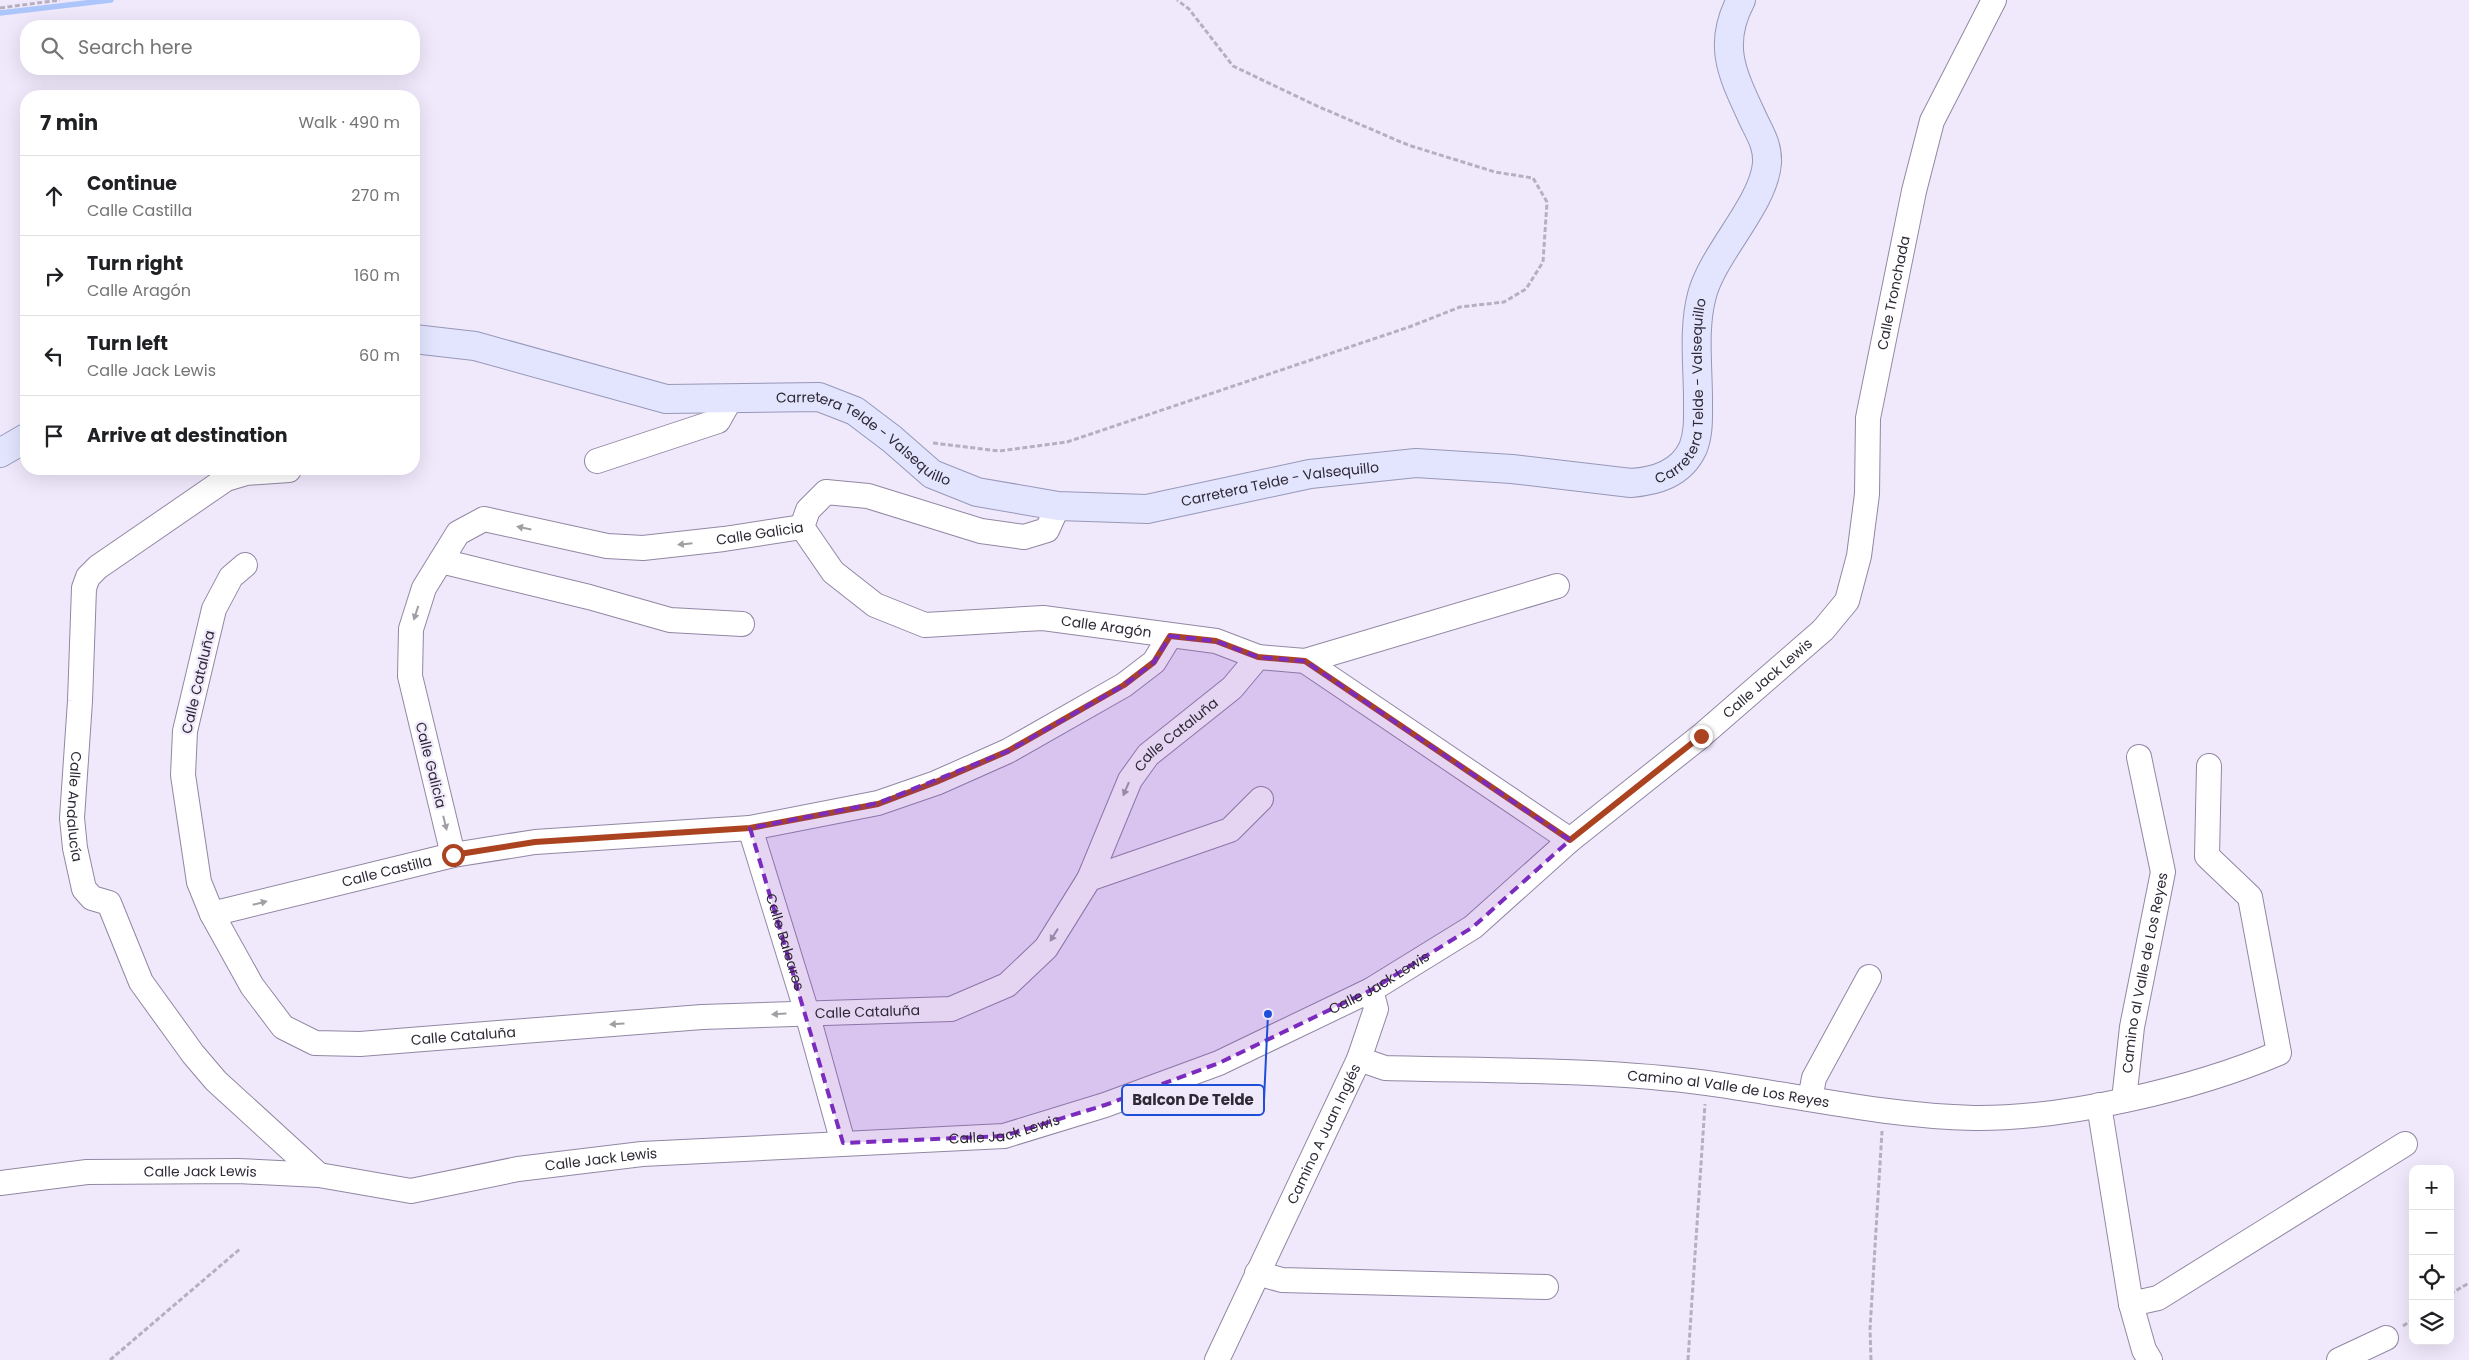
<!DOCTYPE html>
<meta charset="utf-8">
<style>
:root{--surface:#fff;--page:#f2f2f2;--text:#202124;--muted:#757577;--line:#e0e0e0}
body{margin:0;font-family:Poppins,sans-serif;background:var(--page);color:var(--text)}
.controls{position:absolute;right:15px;bottom:15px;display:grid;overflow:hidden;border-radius:10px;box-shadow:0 5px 20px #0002}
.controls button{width:45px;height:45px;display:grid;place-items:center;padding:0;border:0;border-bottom:1px solid var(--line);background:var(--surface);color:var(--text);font:25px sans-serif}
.stop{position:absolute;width:15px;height:15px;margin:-11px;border:4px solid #ab4321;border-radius:50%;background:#fff}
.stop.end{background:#ab4321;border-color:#fff;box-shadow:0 1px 5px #0008}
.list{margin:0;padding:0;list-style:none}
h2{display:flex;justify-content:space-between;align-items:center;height:65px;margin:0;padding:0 20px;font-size:21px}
h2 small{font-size:16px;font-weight:400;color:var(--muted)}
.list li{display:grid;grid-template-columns:32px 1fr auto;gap:15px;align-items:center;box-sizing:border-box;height:80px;padding:0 20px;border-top:1px solid var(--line)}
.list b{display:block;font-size:19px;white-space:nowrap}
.list p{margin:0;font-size:16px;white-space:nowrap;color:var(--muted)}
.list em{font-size:16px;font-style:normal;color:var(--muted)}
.icon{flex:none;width:28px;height:28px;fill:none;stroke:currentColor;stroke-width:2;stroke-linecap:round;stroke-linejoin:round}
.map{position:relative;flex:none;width:2469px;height:1360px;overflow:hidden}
.search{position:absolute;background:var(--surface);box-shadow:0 5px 20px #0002;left:20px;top:20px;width:400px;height:55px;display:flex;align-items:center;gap:12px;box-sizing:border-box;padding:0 18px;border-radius:20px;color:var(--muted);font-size:19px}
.panel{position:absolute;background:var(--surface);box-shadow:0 5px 20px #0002;left:20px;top:90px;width:400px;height:385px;border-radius:20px}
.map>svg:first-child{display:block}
</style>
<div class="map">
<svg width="2469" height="1360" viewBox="0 0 2469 1360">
<rect width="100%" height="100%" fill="#f0e9fc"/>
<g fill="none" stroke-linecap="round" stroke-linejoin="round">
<path stroke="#acc6fb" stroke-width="5.5" d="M0 13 111 0"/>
<g stroke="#9287a3" stroke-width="26">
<g id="minor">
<path d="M597 461 718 421 731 398"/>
<path id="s1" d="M289 470 246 473 226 479 98 567 88 577 84 588 80 701 72 818 75 848 84 889 92 898 109 903 141 982 193 1054 216 1081 319 1175"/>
<path id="s2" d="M802 527 833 572 875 605 925 625 1043 618 1216 641 1258 657 1305 661 1570 840"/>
<path d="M802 527 808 510 826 492 868 496 981 531 1024 537 1047 530 1058 506"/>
<path d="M441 561 589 597 670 620 742 624"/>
<path id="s3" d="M245 565 231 577 214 609 185 731 183 775 199 882 212 914 252 986 283 1027 315 1043 360 1044 702 1017 951 1009 1007 985 1046 948 1089 879 1130 780 1148 755 1232 688 1258 657"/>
<path d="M1305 661 1557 586"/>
<path id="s4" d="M750 828 807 1013 843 1143"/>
<path id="s5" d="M453 855 410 676 411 629 424 588 458 533 484 519 607 546 643 548 724 539 802 527"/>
<path d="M1089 879 1230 830 1261 799"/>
<path id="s6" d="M212 914 453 855 535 842 750 828 878 803 936 783 1008 751 1124 685 1154 662 1170 636"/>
<path id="s7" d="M1359 1059 1385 1068C1492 1071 1600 1069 1707 1083 1796 1095 1884 1116 1974 1118 2066 1119 2194 1089 2279 1053L2250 897 2207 856 2209 766"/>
<path d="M1810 1099 1814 1078 1869 977"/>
<path id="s8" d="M2124 1100 2132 1027 2163 872 2139 757"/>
<path d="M2099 1105 2131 1304 2158 1298 2405 1144"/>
<path id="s9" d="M0 1183 87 1172 238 1171 319 1175 411 1191 518 1169 642 1154 1004 1136 1105 1105 1219 1063 1371 990 1473 927 1570 840 1701 736 1823 630 1847 601 1859 556 1867 494 1868 418 1914 191 1932 121 1994 0"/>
<path d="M1257 1273 1282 1280 1546 1287"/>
<path d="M2131 1304 2144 1350 2150 1360"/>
<path id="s10" d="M1217 1360 1359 1059 1376 1009 1371 990"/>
<path d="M2339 1360 2386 1338"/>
</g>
</g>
<g stroke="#9797b7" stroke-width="30">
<g id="major">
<path id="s11" d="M414 339 475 346 666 399 819 397 855 411 892 439 932 474 977 492 1058 506 1147 509 1310 474 1416 463 1512 469 1631 483C1656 481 1681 474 1693 448 1699 433 1698 417 1698 400 1698 366 1693 328 1702 295 1713 253 1764 204 1767 163 1768 147 1761 135 1754 121 1734 77 1716 47 1741 0"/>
<path d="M0 453 26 438"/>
</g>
</g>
<path stroke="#b6afc0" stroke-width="3" stroke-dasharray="5 2.5" stroke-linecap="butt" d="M0 8 60 0
M933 443 999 451 1067 442 1409 327 1460 307 1504 302 1526 289 1543 262 1547 202 1533 178 1495 172 1408 145 1317 106 1233 66 1189 9 1177 0
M2450 1294 2469 1283
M2403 1326 2413 1319
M110 1360 241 1248
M1688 1360 1705 1104
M1871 1360 1870 1329 1882 1131"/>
<use href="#minor" stroke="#fff" stroke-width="24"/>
<use href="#major" stroke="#e3e4fe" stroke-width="28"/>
</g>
<defs><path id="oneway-solid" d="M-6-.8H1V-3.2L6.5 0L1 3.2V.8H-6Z" transform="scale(1.25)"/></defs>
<g fill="#a19fa4">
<use href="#oneway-solid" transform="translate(524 528) rotate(-168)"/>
<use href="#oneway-solid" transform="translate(685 544) rotate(174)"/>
<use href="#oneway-solid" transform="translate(416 613) rotate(108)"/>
<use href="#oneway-solid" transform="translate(1126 789) rotate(113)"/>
<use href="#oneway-solid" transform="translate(445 823) rotate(76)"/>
<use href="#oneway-solid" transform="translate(260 903) rotate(-14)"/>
<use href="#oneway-solid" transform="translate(1054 935) rotate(122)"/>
<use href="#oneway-solid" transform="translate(779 1014) rotate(177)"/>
<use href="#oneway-solid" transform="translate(617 1024) rotate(176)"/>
</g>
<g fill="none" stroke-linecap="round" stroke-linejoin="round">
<path stroke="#ab4321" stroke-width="6" d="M453 855 535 842 750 828 878 804 936 782 1008 751 1124 685 1154 662 1170 636 1216 641 1258 657 1305 661 1570 840 1701 736"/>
</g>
<path fill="#7b2cbf" fill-opacity="0.2" stroke="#7b2cbf" stroke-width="4" stroke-dasharray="10 6" stroke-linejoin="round" d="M1170 636 1216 641 1258 657 1305 661 1570 840 1473 927 1371 990 1219 1063 1105 1105 1004 1136 843 1143 750 828 878 803 1008 751 1124 685 1154 662Z"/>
<g text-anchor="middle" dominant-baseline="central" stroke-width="4.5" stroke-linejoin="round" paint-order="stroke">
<g font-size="14" fill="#2e2935" stroke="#f0e9fc">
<text stroke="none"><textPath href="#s9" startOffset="2335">Calle Tronchada</textPath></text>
<text stroke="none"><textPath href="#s11" startOffset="1385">Carretera Telde - Valsequillo</textPath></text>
<text stroke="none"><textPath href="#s11" startOffset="470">Carretera Telde - Valsequillo</textPath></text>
<text stroke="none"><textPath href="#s11" startOffset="906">Carretera Telde - Valsequillo</textPath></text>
<text stroke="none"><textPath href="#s5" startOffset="648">Calle Galicia</textPath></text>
<text stroke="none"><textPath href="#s2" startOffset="344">Calle Aragón</textPath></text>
<text stroke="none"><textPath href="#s9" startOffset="1911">Calle Jack Lewis</textPath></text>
<text transform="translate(198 682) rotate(-77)">Calle Cataluña</text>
<text stroke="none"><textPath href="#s3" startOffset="1542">Calle Cataluña</textPath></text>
<text transform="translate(431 765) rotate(76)">Calle Galicia</text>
<text stroke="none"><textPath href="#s1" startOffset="464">Calle Andalucía</textPath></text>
<text stroke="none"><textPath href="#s6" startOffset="180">Calle Castilla</textPath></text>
<text stroke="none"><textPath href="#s4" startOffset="119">Calle Baleares</textPath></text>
<text stroke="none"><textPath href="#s8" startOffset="129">Camino al Valle de Los Reyes</textPath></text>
<text stroke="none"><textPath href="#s9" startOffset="1416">Calle Jack Lewis</textPath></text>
<text stroke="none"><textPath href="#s3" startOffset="1090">Calle Cataluña</textPath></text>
<text stroke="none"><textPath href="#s3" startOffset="685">Calle Cataluña</textPath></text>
<text stroke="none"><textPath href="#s7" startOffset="372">Camino al Valle de Los Reyes</textPath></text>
<text stroke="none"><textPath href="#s9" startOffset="1011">Calle Jack Lewis</textPath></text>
<text stroke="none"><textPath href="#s10" startOffset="250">Camino A Juan Inglés</textPath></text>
<text stroke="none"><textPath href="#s9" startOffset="606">Calle Jack Lewis</textPath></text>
<text stroke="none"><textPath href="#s9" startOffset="201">Calle Jack Lewis</textPath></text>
</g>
</g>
<path fill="none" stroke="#1d4ed8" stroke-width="2" d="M1268 1014L1264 1100"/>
<circle fill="#1d4ed8" stroke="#f0e9fc" stroke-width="2" cx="1268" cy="1014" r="5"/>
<rect fill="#f0e9fc" stroke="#1d4ed8" stroke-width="2" x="1122" y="1085" width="142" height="30" rx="5"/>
<g font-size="15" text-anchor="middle" font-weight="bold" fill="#2e2935">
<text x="1193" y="1105">Balcon De Telde</text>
</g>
</svg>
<div class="controls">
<button>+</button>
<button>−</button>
<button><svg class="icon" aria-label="locate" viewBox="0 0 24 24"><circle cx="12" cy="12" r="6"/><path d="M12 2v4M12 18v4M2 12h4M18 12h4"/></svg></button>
<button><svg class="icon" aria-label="layers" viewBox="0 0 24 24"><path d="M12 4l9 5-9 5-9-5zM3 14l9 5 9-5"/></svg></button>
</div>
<div class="stop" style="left:453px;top:855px"></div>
<div class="stop end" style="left:1701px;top:736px"></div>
<div class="search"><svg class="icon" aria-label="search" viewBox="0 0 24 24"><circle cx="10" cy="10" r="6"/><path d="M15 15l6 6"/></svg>Search here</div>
<section class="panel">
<h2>7 min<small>Walk · 490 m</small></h2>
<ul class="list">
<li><svg class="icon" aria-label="ahead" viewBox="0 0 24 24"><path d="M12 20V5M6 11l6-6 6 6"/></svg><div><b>Continue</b><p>Calle Castilla</p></div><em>270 m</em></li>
<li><svg class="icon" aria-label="right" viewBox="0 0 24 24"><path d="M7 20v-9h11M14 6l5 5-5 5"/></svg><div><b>Turn right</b><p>Calle Aragón</p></div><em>160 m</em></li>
<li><svg class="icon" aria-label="left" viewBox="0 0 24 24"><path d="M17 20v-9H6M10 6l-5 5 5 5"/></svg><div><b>Turn left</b><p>Calle Jack Lewis</p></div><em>60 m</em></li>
<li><svg class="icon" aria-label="arrive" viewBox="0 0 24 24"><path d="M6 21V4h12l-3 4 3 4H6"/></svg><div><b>Arrive at destination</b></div></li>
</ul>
</section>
</div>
